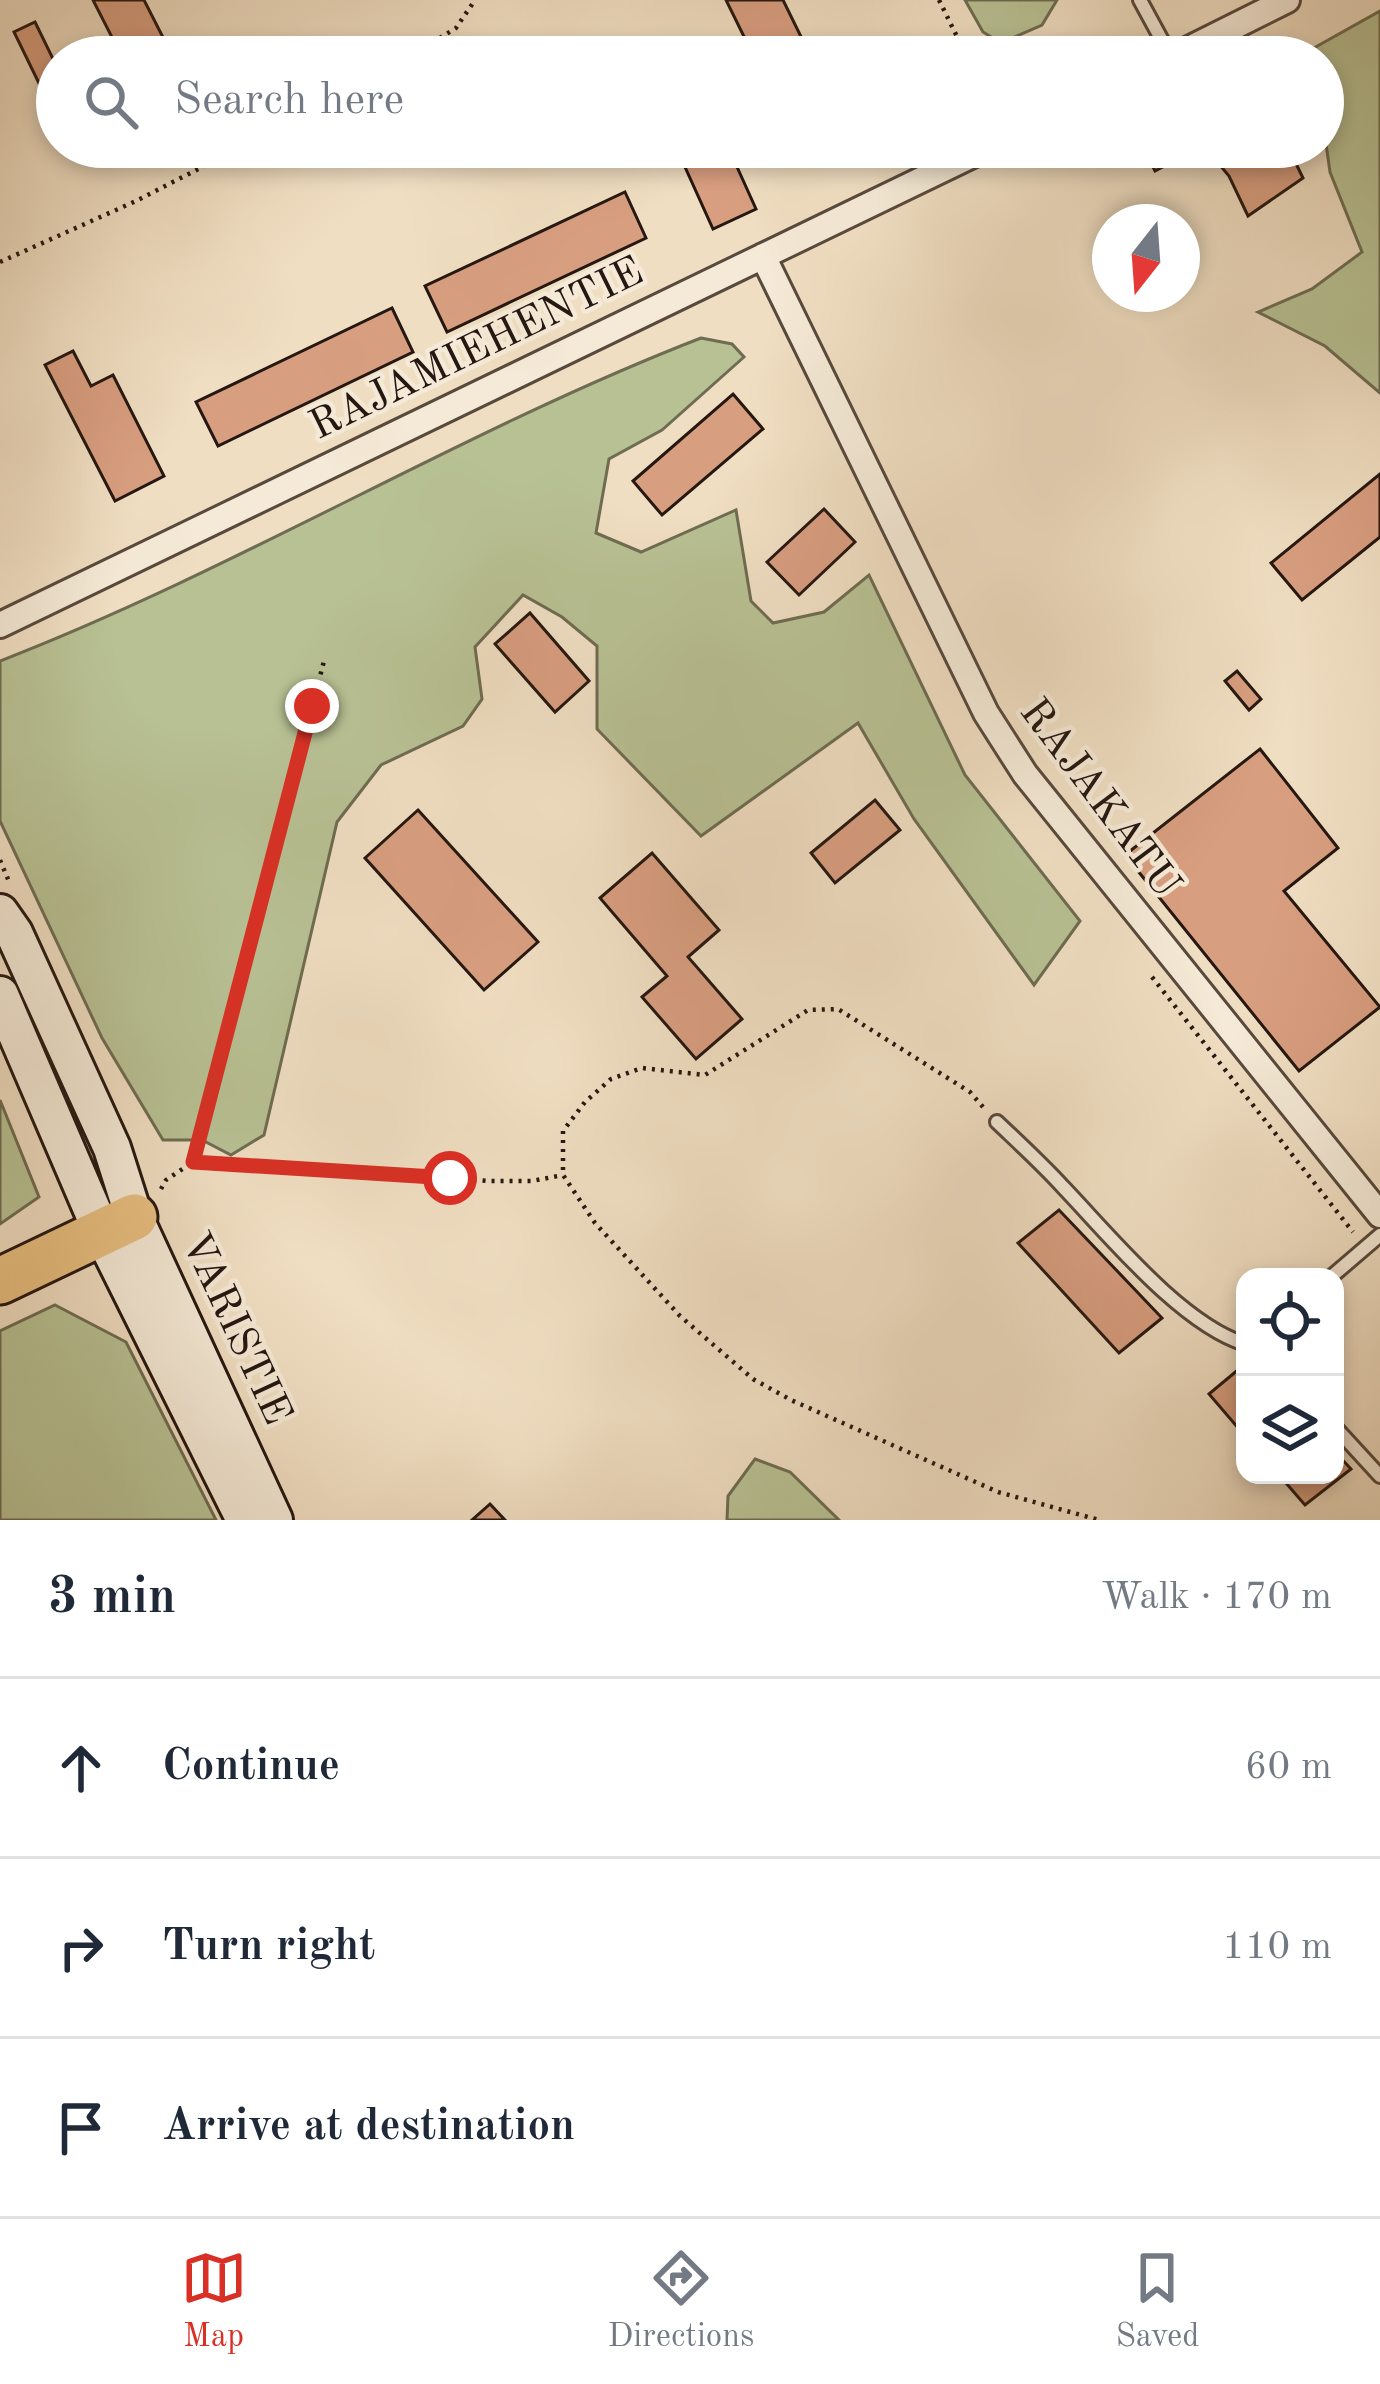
<!DOCTYPE html>
<meta charset="utf-8">
<style>
:root{--surface:#fff;--page:#f6f6f7;--text:#1f2937;--muted:#747a83;--line:#e0e1e3;--accent:#d93025}
body{margin:0;font-family:"Old Standard TT",serif;background:var(--page);color:var(--text)}
.controls{position:absolute;right:36px;bottom:36px;display:grid;overflow:hidden;border-radius:24px;box-shadow:0 6px 18px #0003}
.controls button{width:108px;height:108px;display:grid;place-items:center;padding:0;border:0;border-bottom:3px solid var(--line);background:var(--surface);color:var(--text);font:60px sans-serif}
.compass{position:absolute;left:1092px;top:204px;width:108px;height:108px;border-radius:50%;background:var(--surface);box-shadow:0 6px 18px #0003;rotate:197deg}
.stop{position:absolute;width:36px;height:36px;margin:-27px;border:9px solid #d93025;border-radius:50%;background:#fff}
.stop.end{background:#d93025;border-color:#fff;box-shadow:0 3px 12px #0008}
.list{margin:0;padding:0;list-style:none}
h2{display:flex;justify-content:space-between;align-items:center;height:156px;margin:0;padding:0 48px;font-size:51px}
h2 small{font-size:39px;font-weight:400;color:var(--muted)}
.list li{display:grid;grid-template-columns:78px 1fr auto;gap:36px;align-items:center;box-sizing:border-box;height:180px;padding:0 48px;border-top:3px solid var(--line)}
.list b{display:block;font-size:45px;white-space:nowrap}
.list em{font-size:39px;font-style:normal;color:var(--muted)}
.icon{flex:none;width:66px;height:66px;fill:none;stroke:currentColor;stroke-width:2;stroke-linecap:round;stroke-linejoin:round}
.map{position:relative;flex:none;width:1380px;height:1520px;overflow:hidden}
.search{position:absolute;background:var(--surface);box-shadow:0 6px 18px #0003;left:36px;right:36px;top:36px;height:132px;display:flex;align-items:center;gap:30px;box-sizing:border-box;padding:0 42px;border-radius:66px;color:var(--muted);font-size:45px}
.sheet{height:696px;background:var(--surface)}
nav{display:flex;justify-content:space-around;align-items:center;box-sizing:border-box;height:168px;border-top:3px solid var(--line);background:var(--surface);font-size:33px;color:var(--muted)}
nav a{display:grid;justify-items:center;gap:6px}
nav .on{color:var(--accent)}
.map>svg:first-child{display:block}
</style>
<div class="map">
<svg width="1380" height="1520" viewBox="0 0 1380 1520">
<rect width="100%" height="100%" fill="#f0dec2"/>
<filter id="stains"><feTurbulence type="fractalNoise" baseFrequency=".00167" numOctaves="4"/><feColorMatrix values="0 0 0 0 .2 0 0 0 0 .09 0 0 0 0 .02 0 0 0 .5 -.17"/></filter>
<radialGradient id="worn" r=".72"><stop offset=".6" stop-color="#630" stop-opacity="0"/><stop offset="1" stop-color="#630" stop-opacity=".3"/></radialGradient>
<path fill="#b8c194" stroke="#6e6c52" stroke-width="3" d="M965 0H1057L1042 25 1001 43 983 32Z
M1380 11V393L1325 346 1258 312 1312 289 1362 252 1330 172 1323 123V57H1313L1312 49Z
M701 338 732 344 744 357 662 430 609 459 596 533 641 552 736 510 751 601 773 623 824 612 869 575 965 775 1080 921 1034 985 914 819 858 723 701 836 597 729V646L562 617 523 595 475 647 482 699 463 726 381 765 337 822 264 1135 231 1155 202 1140H163L102 1038 0 821V661C240 568 461 431 701 338Z
M0 1100 39 1197 0 1224Z
M55 1305 126 1342 216 1520H0V1331Z
M755 1459 790 1472 839 1520H727L728 1496Z"/>
<path fill="#d89e80" stroke="#251711" stroke-width="3" d="M93 0H144L173 57H122Z
M726 0H783L811 57H754Z
M35 22 57 67V105L51 108 14 32Z
M678 40 686 57H641Z
M676 147H728L756 209 713 229Z
M1143 147H1162L1170 163 1155 171Z
M1205 147H1288L1303 178 1248 216 1229 176Z
M625 192 646 238 447 332 425 286Z
M392 308 413 352 218 446 196 402Z
M73 351 91 386 113 375 164 476 115 501 45 365Z
M733 394 763 429 662 515 633 481Z
M1380 474V537L1302 600 1271 563Z
M824 509 855 542 799 595 767 562Z
M530 613 589 681 555 712 495 644Z
M1237 671 1261 699 1249 710 1225 681Z
M1260 749 1338 848 1284 891 1380 1007 1299 1071 1125 855Z
M875 800 900 830 835 883 811 853Z
M418 810 538 942 484 990 365 858Z
M652 853 719 930 688 957 742 1019 696 1059 642 997 667 976 600 898Z
M1059 1210 1162 1318 1119 1353 1018 1243Z
M1245 1364V1436L1209 1394Z
M1335 1452 1351 1469 1305 1505 1279 1475H1335Z
M490 1504 505 1520H472Z"/>
<g fill="none" stroke-linecap="round" stroke-linejoin="round">
<g stroke="#58493d" stroke-width="18">
<path id="lane" d="M1140 0 1171 57
M997 1122C1019 1143 1042 1164 1063 1187 1109 1235 1181 1324 1245 1344
M1331 1277 1380 1235
M1335 1427 1380 1476"/>
</g>
<g stroke="#58493d" stroke-width="30">
<path id="street" d="M1173 57 1287 0
M763 256 986 713 1025 774 1380 1215
M0 625 989 147"/>
</g>
<g stroke="#251711" stroke-width="42">
<path id="secondary" d="M0 913 14 933 112 1148 134 1217 274 1520
M0 995 103 1235 245 1520"/>
</g>
<g stroke="#251711" stroke-width="51">
<path id="highway" d="M0 1281 134 1217"/>
</g>
<path stroke="#251711" stroke-width="4.5" stroke-dasharray="3 6" stroke-linecap="butt" d="M939 0 967 57
M409 57 456 28 475 0
M1113 57 1143 43
M0 262 136 201 241 147
M0 860 10 884
M1152 977 1353 1232
M983 1107 970 1092 838 1009 808 1010 705 1075 642 1068 611 1079 585 1102 563 1131V1175L595 1223 680 1316 753 1379 791 1400 998 1492 1099 1520
M193 1162 324 661
M161 1189 166 1180 193 1162 374 1170 487 1181H532L563 1175"/>
<use href="#lane" stroke="#f5ead7" stroke-width="12"/>
<use href="#street" stroke="#f5ead7" stroke-width="24"/>
<use href="#secondary" stroke="#f5ead7" stroke-width="36"/>
<use href="#highway" stroke="#e8bf81" stroke-width="45"/>
</g>
<g fill="none" stroke-linecap="round" stroke-linejoin="round">
<path stroke="#d93025" stroke-width="15" d="M312 706 193 1162 450 1178"/>
</g>
<g text-anchor="middle" dominant-baseline="central" stroke-width="9" stroke-linejoin="round" paint-order="stroke">
<g font-size="42" fill="#251711" stroke="#f5ead7">
<text transform="translate(477 350) rotate(-26)">RAJAMIEHENTIE</text>
<text transform="translate(1099 799) rotate(53)">RAJAKATU</text>
<text transform="translate(235 1329) rotate(65)">VARISTIE</text>
</g>
</g>
<rect width="100%" height="100%" filter="url(#stains)"/>
<rect width="100%" height="100%" fill="url(#worn)"/>
</svg>
<div class="controls">
<button><svg class="icon" aria-label="locate" viewBox="0 0 24 24"><circle cx="12" cy="12" r="6"/><path d="M12 2v4M12 18v4M2 12h4M18 12h4"/></svg></button>
<button><svg class="icon" aria-label="layers" viewBox="0 0 24 24"><path d="M12 4l9 5-9 5-9-5zM3 14l9 5 9-5"/></svg></button>
</div>
<svg class="compass" viewBox="-18 -18 36 36"><path d="M0-13l5 13h-10z" fill="#e53935"/><path d="M0 13l5-13h-10z" fill="#747a83"/></svg>
<div class="stop" style="left:450px;top:1178px"></div>
<div class="stop end" style="left:312px;top:706px"></div>
<div class="search"><svg class="icon" aria-label="search" viewBox="0 0 24 24"><circle cx="10" cy="10" r="6"/><path d="M15 15l6 6"/></svg>Search here</div>
</div>
<section class="sheet">
<h2>3 min<small>Walk · 170 m</small></h2>
<ul class="list">
<li><svg class="icon" aria-label="ahead" viewBox="0 0 24 24"><path d="M12 20V5M6 11l6-6 6 6"/></svg><div><b>Continue</b></div><em>60 m</em></li>
<li><svg class="icon" aria-label="right" viewBox="0 0 24 24"><path d="M7 20v-9h11M14 6l5 5-5 5"/></svg><div><b>Turn right</b></div><em>110 m</em></li>
<li><svg class="icon" aria-label="arrive" viewBox="0 0 24 24"><path d="M6 21V4h12l-3 4 3 4H6"/></svg><div><b>Arrive at destination</b></div></li>
</ul>
</section>
<nav>
<a class="on"><svg class="icon" aria-label="map" viewBox="0 0 24 24"><path d="M3 6l6-2 6 2 6-2v14l-6 2-6-2-6 2zM9 4v14M15 6v14"/></svg>Map</a>
<a><svg class="icon" aria-label="directions" viewBox="0 0 24 24"><path d="M12 3l9 9-9 9-9-9zM9 14v-3h6M13 9l2 2-2 2"/></svg>Directions</a>
<a><svg class="icon" aria-label="saved" viewBox="0 0 24 24"><path d="M7 4h10v16l-5-4-5 4z"/></svg>Saved</a>
</nav>
